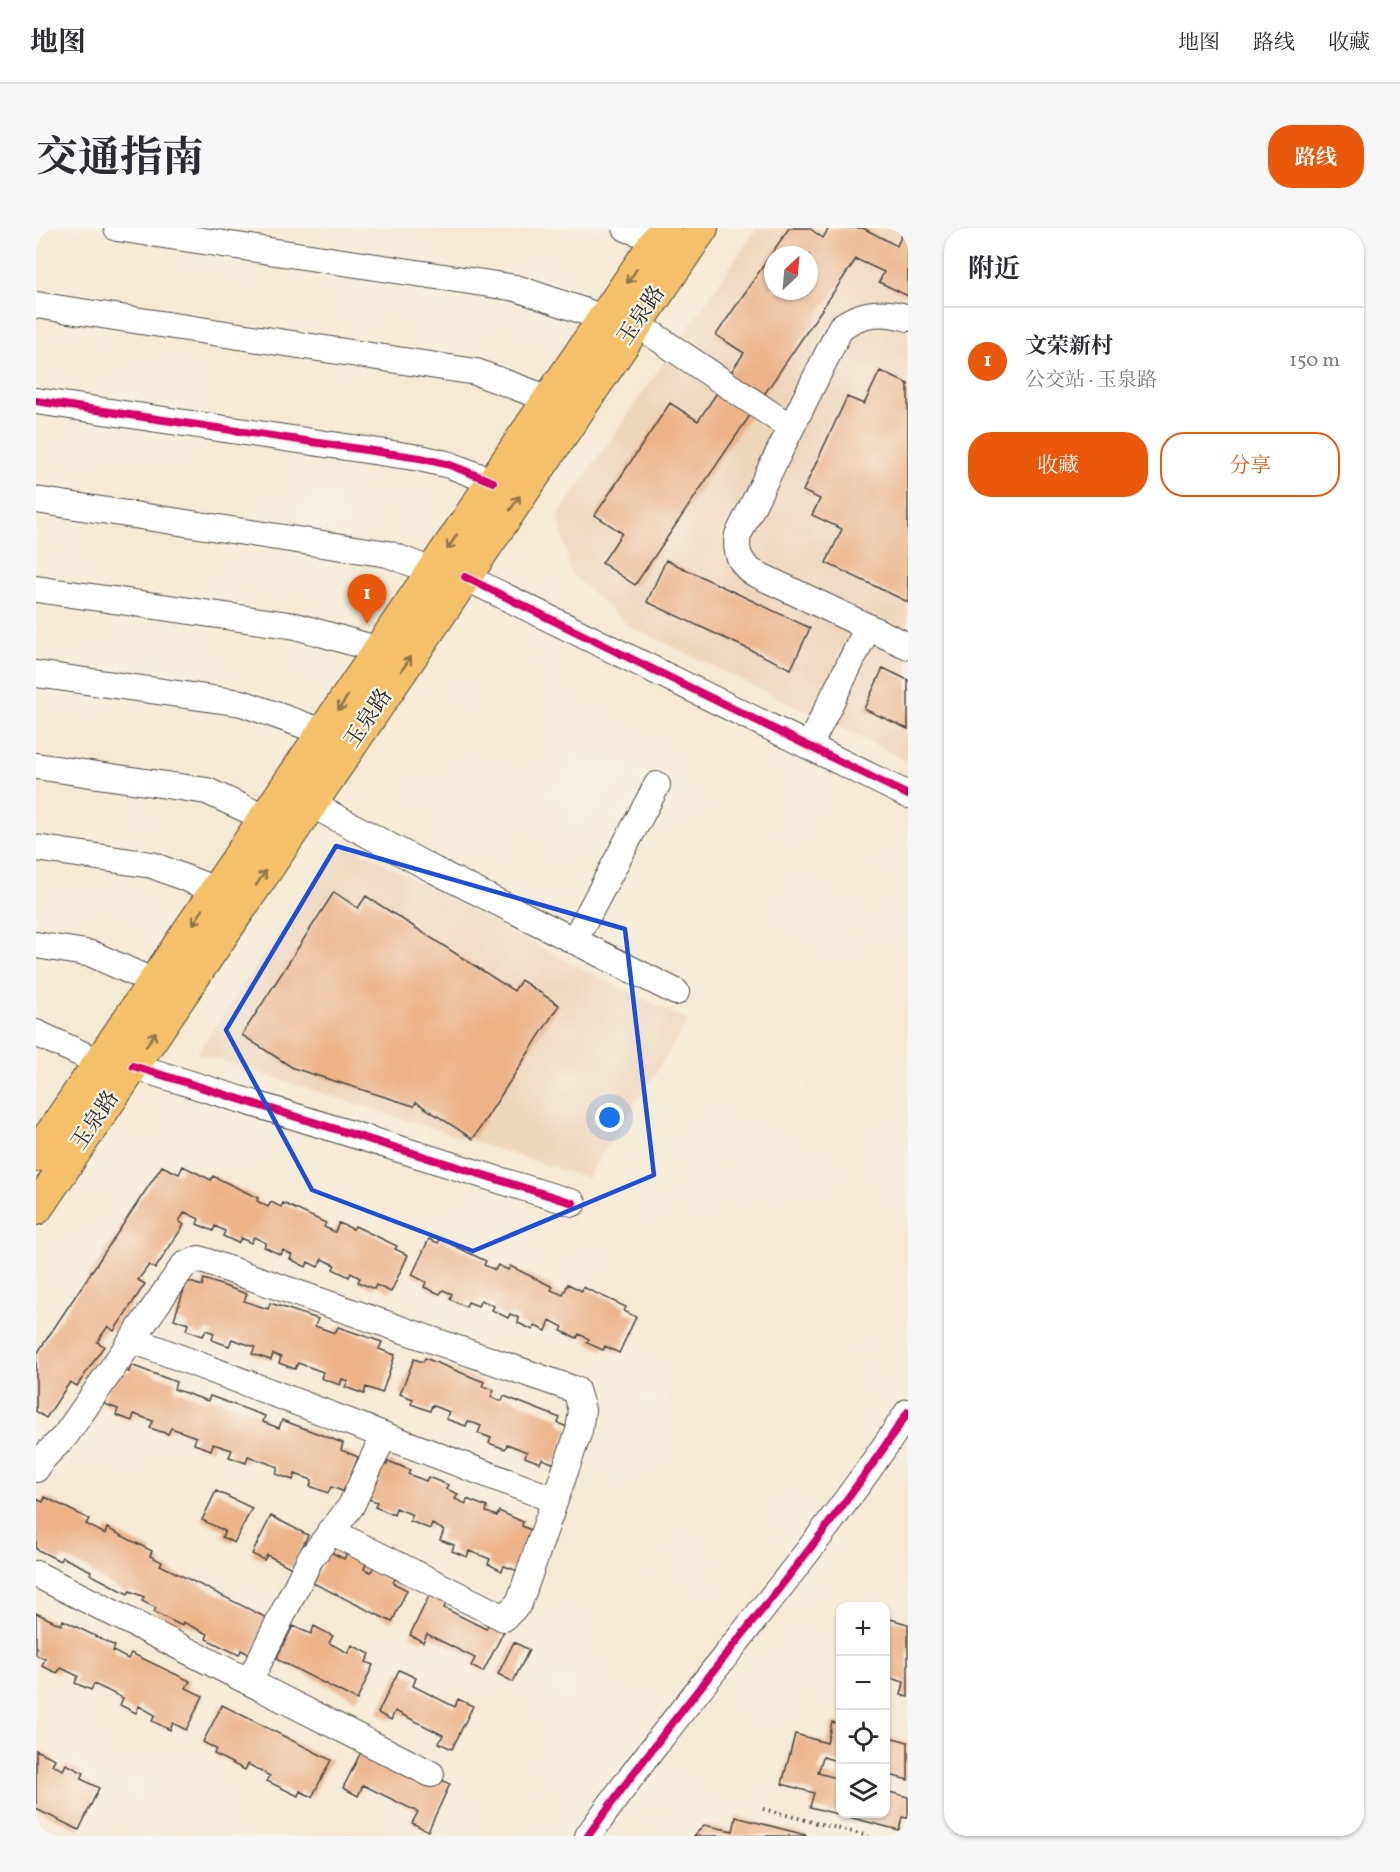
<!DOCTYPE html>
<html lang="zh">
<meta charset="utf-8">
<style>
:root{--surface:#fff;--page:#f7f7f7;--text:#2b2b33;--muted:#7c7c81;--line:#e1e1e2;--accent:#ea580c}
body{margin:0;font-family:Vollkorn,"Noto Serif SC",serif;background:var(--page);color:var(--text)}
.controls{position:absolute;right:18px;bottom:18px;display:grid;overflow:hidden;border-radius:12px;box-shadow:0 2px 4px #0004}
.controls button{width:54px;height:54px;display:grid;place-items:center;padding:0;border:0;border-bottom:2px solid var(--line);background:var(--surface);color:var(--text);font:30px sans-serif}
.compass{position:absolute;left:728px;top:18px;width:54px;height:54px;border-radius:50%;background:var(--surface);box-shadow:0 2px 4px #0004;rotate:26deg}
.you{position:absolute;left:574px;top:890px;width:21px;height:21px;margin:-15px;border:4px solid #fff;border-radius:50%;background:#1a73e8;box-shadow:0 0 0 9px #1a73e833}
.badge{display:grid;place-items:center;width:39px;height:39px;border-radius:50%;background:var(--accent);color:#fff;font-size:20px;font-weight:700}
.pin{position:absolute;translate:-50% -50px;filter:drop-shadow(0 2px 3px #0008)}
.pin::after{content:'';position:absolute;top:32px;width:21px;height:18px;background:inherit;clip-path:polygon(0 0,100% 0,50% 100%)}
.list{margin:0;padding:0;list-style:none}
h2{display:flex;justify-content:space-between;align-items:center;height:78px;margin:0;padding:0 24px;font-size:26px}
h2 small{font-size:20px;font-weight:400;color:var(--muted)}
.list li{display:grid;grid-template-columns:39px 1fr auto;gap:18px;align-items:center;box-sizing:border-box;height:108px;padding:0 24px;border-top:2px solid var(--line)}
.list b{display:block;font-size:22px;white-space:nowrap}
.list p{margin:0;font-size:20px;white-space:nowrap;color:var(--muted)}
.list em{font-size:20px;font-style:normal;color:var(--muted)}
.actions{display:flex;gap:12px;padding:18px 24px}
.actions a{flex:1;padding:14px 0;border:2px solid var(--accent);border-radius:24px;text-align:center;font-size:21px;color:var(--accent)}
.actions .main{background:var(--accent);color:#fff}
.icon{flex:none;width:33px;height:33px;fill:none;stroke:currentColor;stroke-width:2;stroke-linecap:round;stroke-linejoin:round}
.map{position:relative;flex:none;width:872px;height:1608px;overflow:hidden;border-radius:24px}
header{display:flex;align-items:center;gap:36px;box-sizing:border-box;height:84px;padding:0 30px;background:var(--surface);border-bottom:2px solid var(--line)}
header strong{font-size:28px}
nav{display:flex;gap:33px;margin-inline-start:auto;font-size:21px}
.intro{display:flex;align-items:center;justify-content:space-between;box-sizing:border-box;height:144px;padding:0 36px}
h1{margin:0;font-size:42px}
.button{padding:15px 27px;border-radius:24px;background:var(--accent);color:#fff;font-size:21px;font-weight:700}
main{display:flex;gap:36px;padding:0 36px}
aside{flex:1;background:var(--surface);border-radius:24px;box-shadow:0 2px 4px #0004}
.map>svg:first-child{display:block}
</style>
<header>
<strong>地图</strong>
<nav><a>地图</a><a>路线</a><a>收藏</a></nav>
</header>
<div class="intro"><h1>交通指南</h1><a class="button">路线</a></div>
<main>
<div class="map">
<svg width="872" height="1608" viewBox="0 0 872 1608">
<rect width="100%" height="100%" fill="#f7f3e8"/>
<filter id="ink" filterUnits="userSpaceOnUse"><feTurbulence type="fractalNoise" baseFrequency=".0167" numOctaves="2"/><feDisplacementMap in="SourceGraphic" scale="12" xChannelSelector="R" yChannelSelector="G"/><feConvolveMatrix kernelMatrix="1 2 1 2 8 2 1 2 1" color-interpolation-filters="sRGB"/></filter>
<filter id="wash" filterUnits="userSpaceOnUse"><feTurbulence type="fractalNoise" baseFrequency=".008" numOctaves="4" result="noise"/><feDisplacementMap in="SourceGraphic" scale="24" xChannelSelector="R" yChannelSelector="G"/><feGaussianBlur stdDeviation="1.35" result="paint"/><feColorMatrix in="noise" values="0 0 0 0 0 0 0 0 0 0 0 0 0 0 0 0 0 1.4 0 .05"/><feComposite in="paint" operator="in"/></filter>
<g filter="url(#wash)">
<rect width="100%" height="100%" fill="#f4e9d3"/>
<path fill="#eed6bb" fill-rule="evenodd" d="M721 0H872V533L592 397 535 346 522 287ZM737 27H773V63H737Z
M307 613 499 717 653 793 551 950 161 825Z"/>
<g id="blocks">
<path fill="#ecb389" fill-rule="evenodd" d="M753 0H773L787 10 793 0H827L861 18 868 2 872 3V68L843 54 848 44 820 31 599 357 566 335 586 305 559 287 634 175 662 193 708 125 680 107ZM737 27H773V63H737Z
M844 143 872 156V374L790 335 806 301 776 287 784 271 767 263 811 169 828 176Z
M630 332 774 400 755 441 611 374Z
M847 440 872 452V501L828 481Z
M298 664 322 680 330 668 478 763 485 752 523 777 437 911 380 874 378 878 257 840 206 807Z
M126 938 143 946 147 938 175 952 177 948 222 970 221 973 232 979 235 974 245 979 247 975 290 995 288 999 299 1004 303 995 317 1001 319 998 361 1018 359 1021 372 1027 355 1064 340 1057 338 1061 322 1054 324 1050 315 1045 313 1049 297 1041 299 1037 286 1031 282 1039 272 1034 270 1039 254 1031 256 1027 247 1022 245 1027 228 1019 230 1015 218 1009 215 1015 205 1010 202 1015 187 1008 189 1003 179 998 177 1003 161 996 163 991 149 984 143 993 148 997 119 1041 113 1037 102 1052 109 1056 78 1103 72 1098 61 1114 68 1118 41 1158 34 1154 10 1190 0 1183V1127Z
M393 1011 402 1015 404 1011 450 1033 448 1037 459 1042 462 1037 472 1042 474 1038 517 1059 515 1062 527 1067 532 1056 546 1063 547 1059 590 1079 588 1083 600 1089 583 1125 569 1118 567 1122 551 1115 553 1111 543 1106 541 1110 525 1103 527 1099 514 1092 510 1103 499 1098 497 1102 482 1095 483 1090 474 1086 472 1090 456 1082 458 1078 445 1072 442 1078 432 1074 430 1079 414 1071 416 1066 407 1062 404 1066 388 1059 390 1054 376 1047Z
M168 1051 211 1066 208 1073 232 1081 234 1075 282 1091 279 1098 299 1105 302 1099 346 1114 343 1121 359 1127 346 1165 330 1159 328 1166 309 1159 312 1153 306 1151 304 1157 285 1150 287 1144 262 1135 259 1141 243 1135 245 1129 237 1126 235 1132 216 1126 219 1119 196 1111 193 1118 176 1112 178 1105 170 1102 167 1108 150 1102 152 1096 138 1091 151 1053 166 1058Z
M389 1130 448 1154 446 1158 458 1162 455 1169 466 1173 468 1168 524 1190 522 1195 533 1200 519 1236 506 1231 504 1235 489 1229 491 1224 471 1216 469 1221 453 1215 455 1210 442 1205 445 1198 432 1193 430 1198 410 1191 413 1184 396 1177 394 1183 375 1176 377 1171 364 1166 378 1131 387 1134Z
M95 1137 140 1154 138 1161 172 1173 174 1168 229 1188 227 1194 243 1200 246 1192 307 1215 305 1222 322 1229 309 1264 295 1259 292 1265 274 1258 276 1252 259 1246 257 1252 240 1246 242 1239 212 1228 210 1235 193 1229 196 1222 177 1216 175 1222 158 1216 160 1209 135 1200 132 1206 114 1200 117 1193 98 1186 96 1193 80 1187 82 1181 66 1175 80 1139 93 1144Z
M352 1233 374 1242 372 1246 390 1253 392 1249 412 1257 410 1261 422 1266 419 1271 430 1276 431 1271 451 1279 450 1284 461 1288 463 1283 487 1294 486 1298 497 1303 482 1343 468 1338 466 1343 452 1336 454 1331 433 1323 431 1329 416 1323 418 1317 404 1312 408 1302 396 1296 394 1301 374 1293 377 1287 360 1280 358 1287 339 1279 341 1274 328 1269 342 1234 351 1237Z
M180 1263 216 1280 198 1315 186 1309 189 1303 166 1292Z
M9 1269 53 1291 50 1296 69 1306 71 1300 116 1323 114 1328 126 1334 124 1337 233 1391 215 1427 205 1422 203 1427 170 1411 172 1406 147 1394 146 1398 118 1384 120 1380 106 1373 108 1369 94 1363 92 1366 54 1346 55 1343 26 1329 24 1333 0 1321V1271L7 1274Z
M235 1288 272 1307 256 1340 231 1327 228 1332 216 1326Z
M293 1323 308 1331 312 1323 331 1333 328 1341 335 1344 339 1336 361 1347 357 1355 371 1362 356 1394 277 1355Z
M395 1364 412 1372 408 1380 450 1401 454 1393 469 1401 447 1444 435 1438 439 1430 391 1406 387 1414 374 1407Z
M0 1385 25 1397 27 1392 79 1418 77 1423 92 1431 95 1425 154 1453 150 1460 167 1468 150 1502 137 1495 134 1502 116 1493 119 1487 103 1478 100 1485 84 1477 87 1470 58 1456 55 1462 39 1455 42 1448 25 1440 21 1445 6 1438 9 1431 0 1427Z
M854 1391 872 1396V1469L865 1467 868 1454 850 1449V1408Z
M257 1398 275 1406 278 1398 297 1408 293 1415 312 1425 316 1417 334 1426 330 1434 337 1437 321 1472 240 1431Z
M478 1414 493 1422 477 1454 462 1446Z
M363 1442 380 1450 377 1458 419 1479 422 1471 437 1478 416 1521 403 1515 407 1507 359 1483 355 1492 342 1485Z
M186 1477 295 1532 276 1569 264 1563 262 1568 231 1553 234 1548 212 1536 209 1542 178 1526 180 1521 167 1514Z
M796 1494 804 1496V1534L787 1529 782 1545 804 1551V1586H850V1563L872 1569V1590L866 1589 863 1602 774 1579 778 1565 746 1556 759 1506 791 1515Z
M850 1508 872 1514V1552L850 1546Z
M330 1514 414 1556 392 1603 376 1595 382 1584 327 1557 322 1568 307 1560Z
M0 1522 19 1531 16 1537 27 1542 30 1536 48 1545 45 1551 63 1560 43 1602 0 1581Z
M700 1589 770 1607V1608H658L668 1597 697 1603Z"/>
</g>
</g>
<g filter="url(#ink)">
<use href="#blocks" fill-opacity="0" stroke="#494844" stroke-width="1.5"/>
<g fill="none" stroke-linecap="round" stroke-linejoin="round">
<g stroke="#494844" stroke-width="28">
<path id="minor" d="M81 0 480 60 568 90
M590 0 621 11
M0 77 440 144 513 171
M872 90C847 82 826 84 805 99L702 307C699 323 703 334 716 344L872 418
M601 96 754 199
M0 173 384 230 414 237 457 254
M0 272 352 326 396 343
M429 349 872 567
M0 361 260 398 343 422
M0 446 206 475 287 504
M773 518 832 399
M0 538 171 563 229 590
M275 576 398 642 640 764
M0 620 116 637 180 662
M538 713 621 557
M0 717 56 726 118 754
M0 805 63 834
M97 838 537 975
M97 1112 519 1272
M0 1241 8 1229 29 1208 148 1037 163 1031 540 1162 546 1182 543 1203 483 1375 468 1390 294 1303
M0 1346 395 1546
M213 1454 274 1331 315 1278 348 1207
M552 1608C654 1463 775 1332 872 1184"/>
</g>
<g stroke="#494844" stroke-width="34">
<path id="major" d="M0 928 629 0
M0 981 666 0"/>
</g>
<path stroke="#494844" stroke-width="4" stroke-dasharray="1.5 4.5" stroke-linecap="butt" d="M727 1581 832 1608"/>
<use href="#minor" stroke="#fff" stroke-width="26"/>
<use href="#major" stroke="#f4c16a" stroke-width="32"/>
<g stroke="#f7f3e8" stroke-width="11">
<path id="cycleway" d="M0 173 384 230 414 237 457 254
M429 349 872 567
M97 838 537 975
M552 1608C654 1463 775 1332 872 1184"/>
</g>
<use href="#cycleway" stroke="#d6006c" stroke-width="8"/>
</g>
<defs><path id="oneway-shaft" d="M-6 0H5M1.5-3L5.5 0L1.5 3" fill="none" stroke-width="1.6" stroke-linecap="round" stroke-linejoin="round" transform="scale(1.5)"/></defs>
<g stroke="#90764a">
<use href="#oneway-shaft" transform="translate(596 48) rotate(124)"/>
<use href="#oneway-shaft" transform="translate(479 275) rotate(-56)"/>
<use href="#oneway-shaft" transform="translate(416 314) rotate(124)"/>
<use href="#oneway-shaft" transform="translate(370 436) rotate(-56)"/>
<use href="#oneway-shaft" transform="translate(307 475) rotate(124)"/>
<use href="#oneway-shaft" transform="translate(225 650) rotate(-56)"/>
<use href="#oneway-shaft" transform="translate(162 689) rotate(124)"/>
<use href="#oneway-shaft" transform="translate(115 811) rotate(-56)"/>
</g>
</g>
<path fill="none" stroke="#1d4ed8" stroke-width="4.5" stroke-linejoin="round" d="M300 618 589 701 618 947 437 1023 276 962 190 802Z"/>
<g text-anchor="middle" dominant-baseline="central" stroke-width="4.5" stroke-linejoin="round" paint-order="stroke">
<g font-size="22" fill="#2b2b2b" stroke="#f7f3e8">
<text transform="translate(606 88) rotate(-56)">玉泉路</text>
<text transform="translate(333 491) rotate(-56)">玉泉路</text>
<text transform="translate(60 893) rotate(-56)">玉泉路</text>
</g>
</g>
</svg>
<div class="controls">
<button>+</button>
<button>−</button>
<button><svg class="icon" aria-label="locate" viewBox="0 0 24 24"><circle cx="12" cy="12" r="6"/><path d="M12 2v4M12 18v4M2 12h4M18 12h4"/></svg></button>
<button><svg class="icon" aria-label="layers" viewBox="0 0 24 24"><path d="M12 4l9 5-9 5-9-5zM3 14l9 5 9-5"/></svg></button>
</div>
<svg class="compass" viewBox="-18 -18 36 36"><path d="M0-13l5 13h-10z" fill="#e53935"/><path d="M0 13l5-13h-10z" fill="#7c7c81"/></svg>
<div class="you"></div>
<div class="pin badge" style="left:331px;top:396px">1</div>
</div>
<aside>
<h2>附近<small></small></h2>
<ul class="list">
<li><span class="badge">1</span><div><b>文荣新村</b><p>公交站 · 玉泉路</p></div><em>150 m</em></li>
</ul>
<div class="actions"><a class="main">收藏</a><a>分享</a></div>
</aside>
</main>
